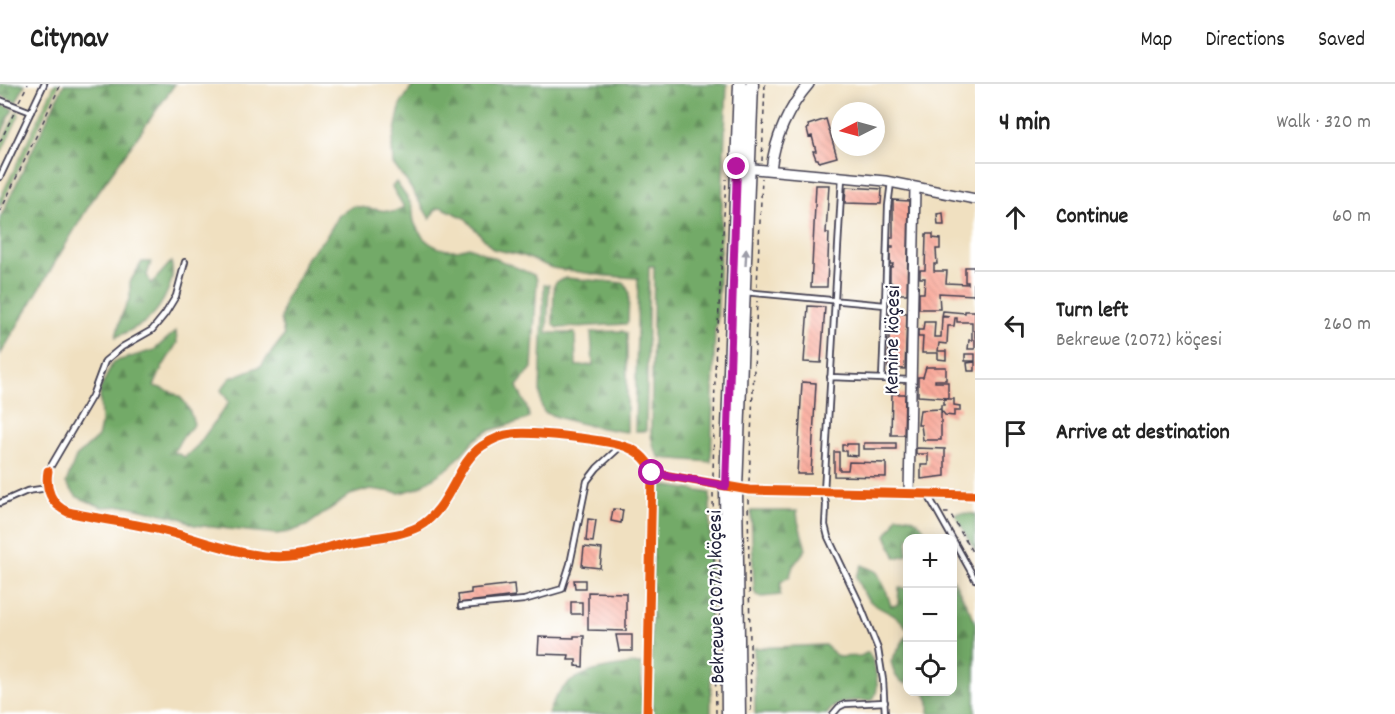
<!DOCTYPE html>
<meta charset="utf-8">
<style>
:root{--surface:#fff;--page:#f2f2f2;--text:#222;--muted:#767676;--line:#e0e0e0}
body{margin:0;font-family:Dekko,sans-serif;background:var(--page);color:var(--text)}
.controls{position:absolute;right:18px;bottom:18px;display:grid;overflow:hidden;border-radius:12px;box-shadow:0 3px 15px #0003}
.controls button{width:54px;height:54px;display:grid;place-items:center;padding:0;border:0;border-bottom:2px solid var(--line);background:var(--surface);color:var(--text);font:30px sans-serif}
.compass{position:absolute;left:831px;top:18px;width:54px;height:54px;border-radius:50%;background:var(--surface);box-shadow:0 3px 15px #0003;rotate:264deg}
.stop{position:absolute;width:18px;height:18px;margin:-14px;border:4px solid #b5179e;border-radius:50%;background:#fff}
.stop.end{background:#b5179e;border-color:#fff;box-shadow:0 2px 6px #0008}
.list{margin:0;padding:0;list-style:none}
h2{display:flex;justify-content:space-between;align-items:center;height:78px;margin:0;padding:0 24px;font-size:26px}
h2 small{font-size:20px;font-weight:400;color:var(--muted)}
.list li{display:grid;grid-template-columns:39px 1fr auto;gap:18px;align-items:center;box-sizing:border-box;height:108px;padding:0 24px;border-top:2px solid var(--line)}
.list b{display:block;font-size:22px;white-space:nowrap}
.list p{margin:0;font-size:20px;white-space:nowrap;color:var(--muted)}
.list em{font-size:20px;font-style:normal;color:var(--muted)}
.icon{flex:none;width:33px;height:33px;fill:none;stroke:currentColor;stroke-width:2;stroke-linecap:round;stroke-linejoin:round}
.map{position:relative;flex:none;width:975px;height:630px;overflow:hidden}
header{display:flex;align-items:center;gap:36px;box-sizing:border-box;height:84px;padding:0 30px;background:var(--surface);border-bottom:2px solid var(--line)}
header strong{font-size:28px}
nav{display:flex;gap:33px;margin-inline-start:auto;font-size:21px}
main{display:flex}
aside{flex:1;background:var(--surface)}
.map>svg:first-child{display:block}
</style>
<header>
<strong>Citynav</strong>
<nav><a>Map</a><a>Directions</a><a>Saved</a></nav>
</header>
<main>
<div class="map">
<svg width="975" height="630" viewBox="0 0 975 630">
<defs>
<pattern id="grass-tufts" width="24" height="20" patternUnits="userSpaceOnUse" patternTransform="scale(1.5)"><rect width="24" height="20" fill="#8fc577"/><path d="M3 7l-1-3M5 7V3M7 7l1-3M15 17l-1-3M17 17v-4M19 17l1-3" fill="none" stroke="#7ba968"/></pattern>
<pattern id="forest-firs" width="22" height="20" patternUnits="userSpaceOnUse" patternTransform="scale(1.5)"><rect width="22" height="20" fill="#73aa68"/><path d="M5 1l3.5 6h-7zM16 11l3.5 6h-7z" fill="#5e8a57"/></pattern>
<pattern id="building-back-hatch" width="6" height="6" patternUnits="userSpaceOnUse" patternTransform="scale(1.5)"><rect width="6" height="6" fill="#faa999"/><path d="M-1 5l2 2M0 0l6 6M5-1l2 2" fill="none" stroke="#d69185"/></pattern>
</defs>
<rect width="100%" height="100%" fill="#fff"/>
<filter id="ink" filterUnits="userSpaceOnUse"><feTurbulence type="fractalNoise" baseFrequency=".0167" numOctaves="2"/><feDisplacementMap in="SourceGraphic" scale="12" xChannelSelector="R" yChannelSelector="G"/><feConvolveMatrix kernelMatrix="1 2 1 2 8 2 1 2 1" color-interpolation-filters="sRGB"/></filter>
<filter id="wash" filterUnits="userSpaceOnUse"><feTurbulence type="fractalNoise" baseFrequency=".008" numOctaves="4" result="noise"/><feDisplacementMap in="SourceGraphic" scale="24" xChannelSelector="R" yChannelSelector="G"/><feGaussianBlur stdDeviation="1.35" result="paint"/><feColorMatrix in="noise" values="0 0 0 0 0 0 0 0 0 0 0 0 0 0 0 0 0 1.4 0 .05"/><feComposite in="paint" operator="in"/></filter>
<g filter="url(#wash)">
<rect width="100%" height="100%" fill="#f0e0c0"/>
<path fill="url(#grass-tufts)" stroke="#587459" stroke-width="1.5" d="M55 0H59L0 123V115Z
M17 27 19 31 0 71V63Z"/>
<path fill="url(#forest-firs)" stroke="#4a6652" stroke-width="1.5" d="M0 0H25L16 18 0 11Z
M64 0H175L91 118 0 271V134Z
M414 0H727L717 240 715 244 711 378 660 374 654 364 651 351 654 182H649L646 347H635L638 194 606 192 552 184 524 172 493 165 465 134 441 123 435 126 430 135 407 98 393 80 392 61 401 19Z
M2 21 13 25 0 53V25Z
M396 98C401 106 408 113 412 122 414 127 412 134 415 140 424 163 447 171 469 163L534 191 537 196 532 284 517 302C521 314 528 320 529 333L525 336 488 347 475 355 451 382 418 404 400 409 370 405 350 411 306 442 289 448 276 450 194 441 181 434 128 422 102 423 77 413 66 399 76 373 98 353 101 341 100 306 113 278 154 266 176 247 177 259 163 282 154 302C179 309 187 314 194 340L181 355 174 368 185 373 198 361 229 318 221 306 230 294 261 282 284 252 281 235 285 215 298 194 307 173 326 153 339 131 353 122 393 128 404 123 392 103Z
M142 178H151L147 191 151 200 171 178C174 188 172 197 168 206 156 235 143 241 116 253L121 233 130 213V198Z
M566 194 624 199 629 208 628 238 626 240 558 244 553 240 554 202 556 198Z
M544 201H549L547 249H575L576 282 593 281 591 248 622 247 627 249V348C599 344 570 339 544 328L541 320 540 308Z
M662 401 710 409 711 630H650L654 405Z
M751 427H797L798 437 806 465 793 482 790 492 781 498 780 511 762 513 756 511 754 506Z
M959 429 975 430V466L957 434 955 430Z
M897 432C917 432 921 439 930 454H908L907 471 896 474 886 451 892 443Z
M862 481 877 488 886 506 891 522 898 521 899 504 907 505V546C902 531 883 528 872 519 864 513 860 502 856 493Z
M953 495 975 537V630H929C929 621 931 615 923 608H952Z
M907 551V600C895 596 894 589 891 577Z
M825 561 838 573 861 572 868 568C875 578 882 607 872 616 853 618 839 613 827 630H755L754 564Z
M633 580H641L643 630H548C561 589 596 585 633 580Z"/>
<g id="blocks">
<path fill="url(#building-back-hatch)" d="M826 35 837 73 819 78 818 75H816L813 67H816L812 52 809 53 807 45 809 44 808 41Z
M816 101H829L826 149H829L827 203H811Z
M846 103 882 105 881 120 845 119Z
M893 116 909 117 907 210H890V201H892V199L890 198V183H892L893 180H890V164H893V162H890V154H893Z
M943 129 944 141H938L937 130Z
M926 150H933V154L940 155V165H936L937 180H934V187H947L946 199 968 200V198H965V183H974V211L939 209 940 225H919V209H924L925 194H920V186H925Z
M808 222 825 223 821 279 804 278Z
M943 227 965 229V227H975V265H968L969 256H972V238H957V234H955L954 242H948L947 260 939 259 938 267H946V276L938 275V269H922L923 253H918V246H923L924 238H935L934 253H941L942 233H949L942 232Z
M890 228 907 229 905 285 888 284Z
M965 270H975V277H965Z
M975 278V287H968L967 279Z
M926 283H946V296H935V298H948V314L918 312V293H923Z
M802 298 816 299 811 390H797Z
M892 310H905L904 351H891Z
M944 315H954V321L960 322V327H954V332L945 331 941 326V356H923L921 341H918L920 326 941 325V321H944Z
M864 359H896V365H864Z
M847 360H858V372L846 371V367H842V361H847Z
M916 364 945 365V392L921 395V381H928V370H916Z
M834 368H839V386H848L849 378 886 379V393L834 392Z
M613 425 623 426 621 439 611 437Z
M588 435 596 436 593 458 586 457Z
M584 463 602 465 600 484 582 482Z
M574 496H585V504H575Z
M514 500 515 512 459 519 458 511 471 509V505Z
M588 508 626 509V547L588 546Z
M571 518H582V530H571Z
M616 551H632V567H619Z
M574 552H584L583 583 576 582V576H568L569 571 538 570 539 553 574 554Z"/>
</g>
</g>
<g filter="url(#ink)">
<use href="#blocks" fill-opacity="0" stroke="#413e4f" stroke-width="1.5"/>
<g fill="none" stroke-linecap="round" stroke-linejoin="round">
<g stroke="#413e4f" stroke-width="8">
<path id="lane" d="M0 16 31 28
M0 93 44 0
M842 93 824 408 826 421 825 441 828 453 859 518 878 565 883 596 885 630
M744 208 885 221 888 122 891 98
M830 293 911 296
M882 295 885 221
M48 387 92 312 105 277 122 263 152 246 165 230 176 212 185 178
M928 411 975 495
M0 419 27 407 48 404
M461 522 524 516 562 505 570 480 587 397 597 384 620 363
M833 630 839 623 845 620 885 618"/>
</g>
<g stroke="#413e4f" stroke-width="12">
<path id="street" d="M743 84 885 97 975 115
M771 86C774 55 789 23 809 0
M48 387C45 404 51 421 68 428 99 435 130 439 161 446 205 456 253 479 299 471 317 468 334 461 352 457 374 453 398 453 418 443 451 425 455 381 482 362 491 356 501 351 512 350 531 347 611 356 629 364 639 368 650 378 652 389L647 630
M652 389 749 406 975 411
M909 410 915 103"/>
</g>
<g stroke="#413e4f" stroke-width="15">
<path id="secondary" d="M728 630 726 402 740 0
M739 630 736 404 752 0"/>
</g>
<path stroke="#413e4f" stroke-width="1.5" stroke-dasharray="4.5 4.5" stroke-linecap="butt" d="M19 17 28 0
M0 58 14 29
M762 77 765 0
M0 128 61 0
M757 203 762 94
M713 392 716 245 718 242 726 95
M749 398 757 217
M713 409 716 630
M748 415 751 630
M944 429H950L975 473"/>
<use href="#lane" stroke="#fff" stroke-width="4.5"/>
<use href="#street" stroke="#fff" stroke-width="9"/>
<use href="#secondary" stroke="#fff" stroke-width="12"/>
<g stroke="#fff" stroke-width="13">
<path id="cycleway" d="M48 387C45 404 51 421 68 428 99 435 130 439 161 446 205 456 253 479 299 471 317 468 334 461 352 457 374 453 398 453 418 443 451 425 455 381 482 362 491 356 501 351 512 350 531 347 611 356 629 364 639 368 650 378 652 389L647 630
M652 389 749 406 975 411"/>
</g>
<use href="#cycleway" stroke="#e8590c" stroke-width="9"/>
</g>
<defs><path id="oneway-solid" d="M-6-.8H1V-3.2L6.5 0L1 3.2V.8H-6Z" transform="scale(1.5)"/></defs>
<use fill="#9c9ca7" href="#oneway-solid" transform="translate(746 173) rotate(-87)"/>
</g>
<g fill="none" stroke-linecap="round" stroke-linejoin="round" filter="url(#ink)">
<path stroke="#b5179e" stroke-width="8" d="M652 389 726 402 737 83"/>
</g>
<g text-anchor="middle" dominant-baseline="central" stroke-width="4.5" stroke-linejoin="round" paint-order="stroke">
<g font-size="21" fill="#22223b" stroke="#fff">
<text transform="translate(894 256) rotate(-89)">Kemine köçesi</text>
<text transform="translate(718 513) rotate(-91)">Bekrewe (2072) köçesi</text>
</g>
</g>
</svg>
<div class="controls">
<button>+</button>
<button>−</button>
<button><svg class="icon" aria-label="locate" viewBox="0 0 24 24"><circle cx="12" cy="12" r="6"/><path d="M12 2v4M12 18v4M2 12h4M18 12h4"/></svg></button>
</div>
<svg class="compass" viewBox="-18 -18 36 36"><path d="M0-13l5 13h-10z" fill="#e53935"/><path d="M0 13l5-13h-10z" fill="#767676"/></svg>
<div class="stop" style="left:652px;top:389px"></div>
<div class="stop end" style="left:737px;top:83px"></div>
</div>
<aside>
<h2>4 min<small>Walk · 320 m</small></h2>
<ul class="list">
<li><svg class="icon" aria-label="ahead" viewBox="0 0 24 24"><path d="M12 20V5M6 11l6-6 6 6"/></svg><div><b>Continue</b></div><em>60 m</em></li>
<li><svg class="icon" aria-label="left" viewBox="0 0 24 24"><path d="M17 20v-9H6M10 6l-5 5 5 5"/></svg><div><b>Turn left</b><p>Bekrewe (2072) köçesi</p></div><em>260 m</em></li>
<li><svg class="icon" aria-label="arrive" viewBox="0 0 24 24"><path d="M6 21V4h12l-3 4 3 4H6"/></svg><div><b>Arrive at destination</b></div></li>
</ul>
</aside>
</main>
